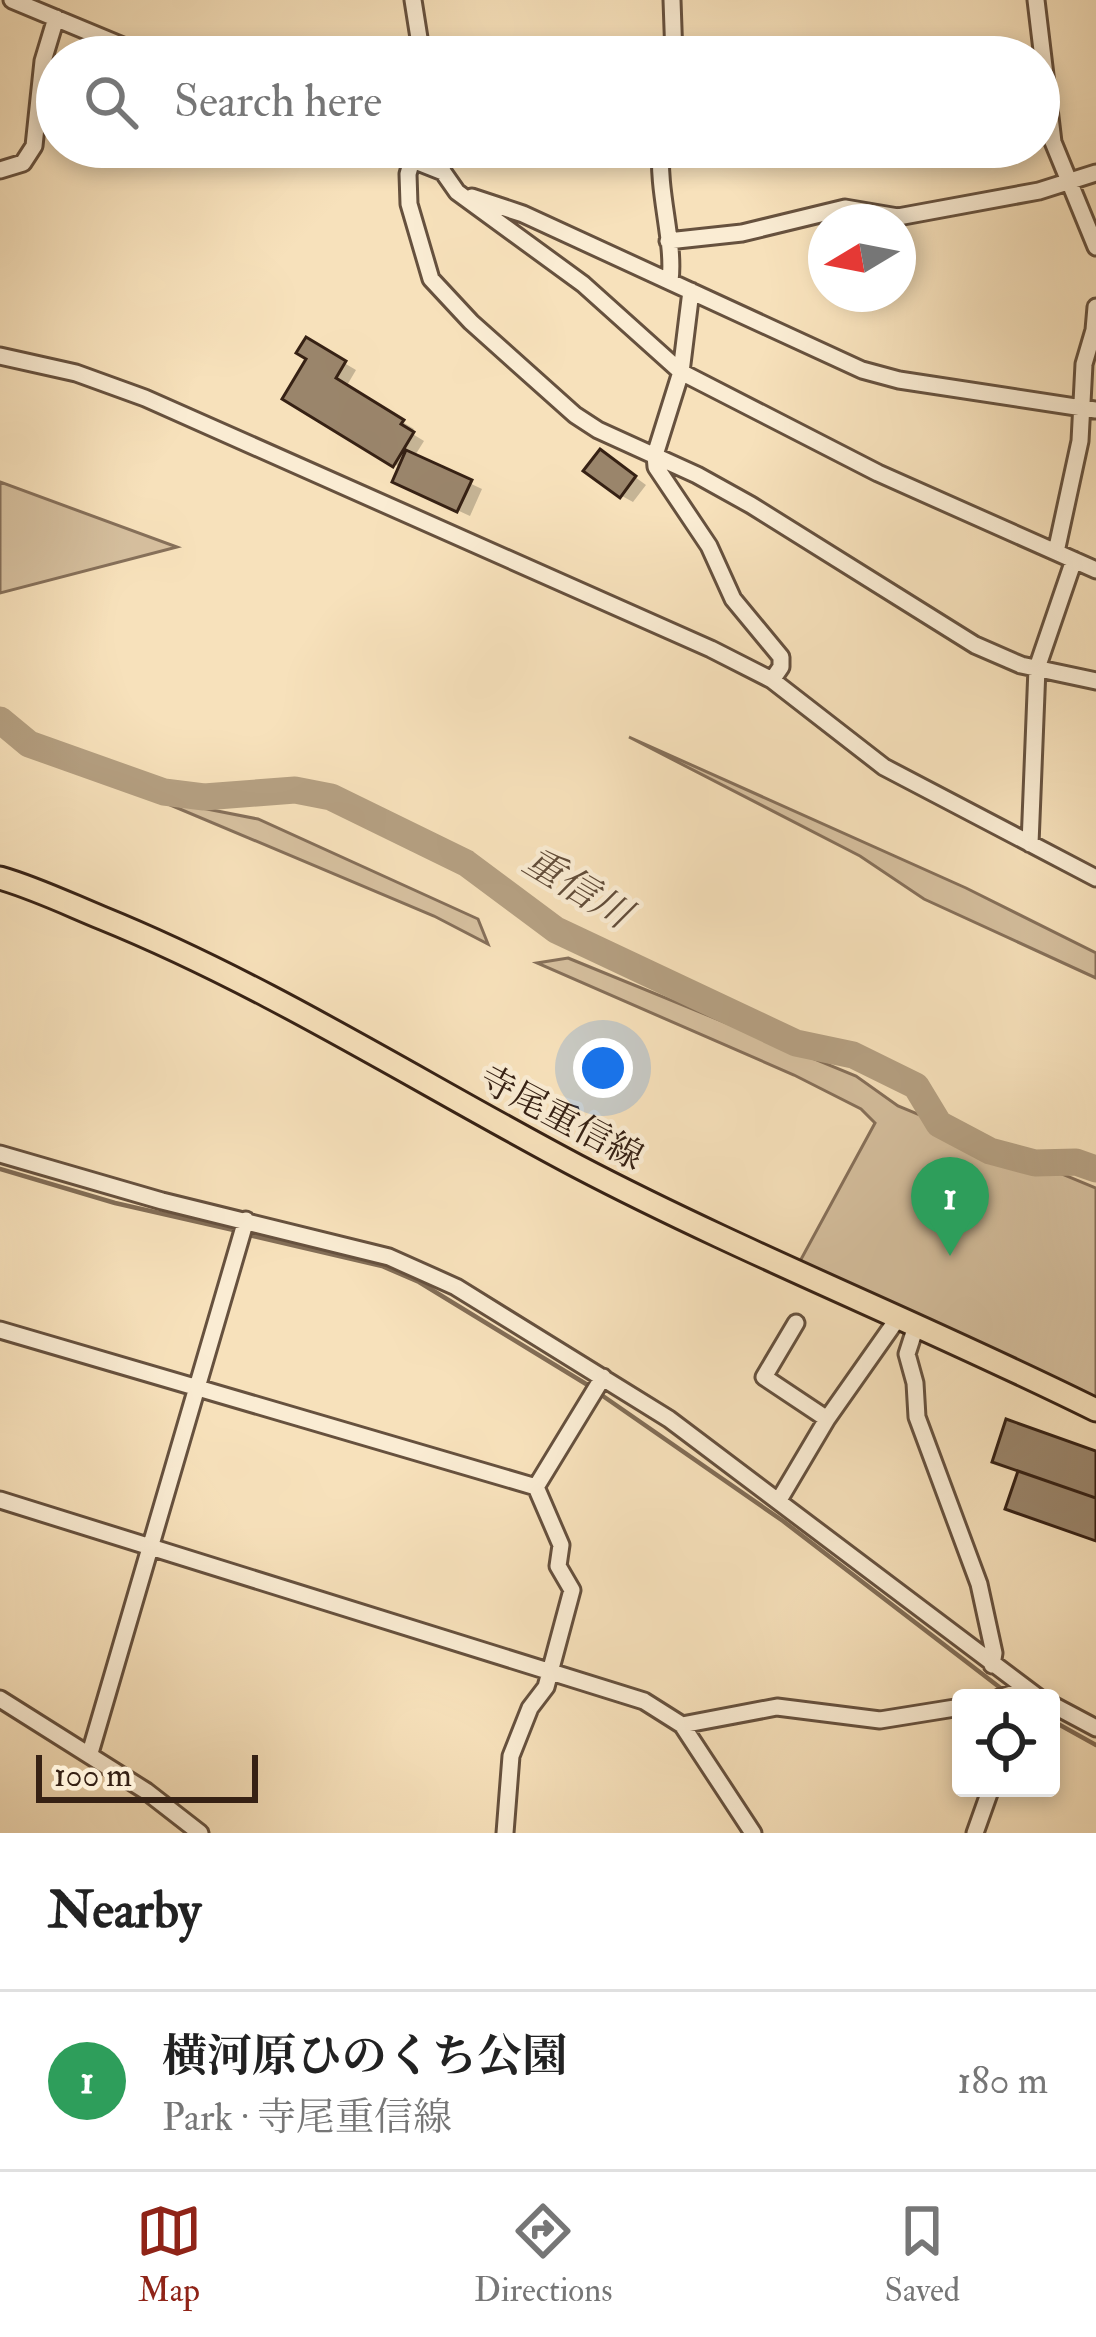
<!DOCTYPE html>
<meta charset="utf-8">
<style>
:root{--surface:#fff;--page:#f6f6f6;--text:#222;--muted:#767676;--line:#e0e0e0;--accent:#8f2418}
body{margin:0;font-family:"IM FELL Double Pica","Noto Serif JP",serif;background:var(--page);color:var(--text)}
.controls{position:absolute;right:36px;bottom:36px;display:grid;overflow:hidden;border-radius:12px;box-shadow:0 6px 18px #0003}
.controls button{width:108px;height:108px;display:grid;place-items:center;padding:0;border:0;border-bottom:3px solid var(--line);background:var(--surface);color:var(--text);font:60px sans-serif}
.compass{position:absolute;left:808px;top:204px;width:108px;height:108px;border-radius:50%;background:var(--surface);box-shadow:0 6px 18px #0003;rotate:260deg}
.scale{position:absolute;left:36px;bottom:30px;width:222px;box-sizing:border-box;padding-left:12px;border:6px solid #362114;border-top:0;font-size:33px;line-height:42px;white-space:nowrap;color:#362114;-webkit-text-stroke:9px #faecd3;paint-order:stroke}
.you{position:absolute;left:603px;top:1068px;width:42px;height:42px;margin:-30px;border:9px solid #fff;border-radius:50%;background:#1a73e8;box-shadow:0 0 0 18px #1a73e833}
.badge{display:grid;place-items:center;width:78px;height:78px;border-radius:50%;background:var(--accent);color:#fff;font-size:39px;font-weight:700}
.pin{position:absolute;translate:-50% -99px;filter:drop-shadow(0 3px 6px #0008)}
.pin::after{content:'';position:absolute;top:63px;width:42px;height:36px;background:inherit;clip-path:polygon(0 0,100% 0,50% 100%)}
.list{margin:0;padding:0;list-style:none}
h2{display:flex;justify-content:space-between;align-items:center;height:156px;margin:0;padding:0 48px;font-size:51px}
h2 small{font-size:39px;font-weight:400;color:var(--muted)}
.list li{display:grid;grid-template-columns:78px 1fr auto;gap:36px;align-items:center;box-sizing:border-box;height:180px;padding:0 48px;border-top:3px solid var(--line)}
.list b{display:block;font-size:45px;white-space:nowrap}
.list p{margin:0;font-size:39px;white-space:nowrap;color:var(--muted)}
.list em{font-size:39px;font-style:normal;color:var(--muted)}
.icon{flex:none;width:66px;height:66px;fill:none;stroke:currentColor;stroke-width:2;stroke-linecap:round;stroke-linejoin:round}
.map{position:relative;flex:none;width:1096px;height:1833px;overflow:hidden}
.search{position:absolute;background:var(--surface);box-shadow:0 6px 18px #0003;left:36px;right:36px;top:36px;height:132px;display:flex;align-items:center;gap:30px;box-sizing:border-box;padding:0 42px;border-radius:66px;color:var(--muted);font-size:45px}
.sheet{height:336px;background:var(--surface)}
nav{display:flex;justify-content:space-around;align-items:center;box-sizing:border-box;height:168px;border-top:3px solid var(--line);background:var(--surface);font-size:33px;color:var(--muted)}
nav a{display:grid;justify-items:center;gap:6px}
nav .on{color:var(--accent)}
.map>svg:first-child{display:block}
</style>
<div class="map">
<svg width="1096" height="1833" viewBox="0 0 1096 1833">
<rect width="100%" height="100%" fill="#f7e1bb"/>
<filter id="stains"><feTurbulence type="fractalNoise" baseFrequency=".00167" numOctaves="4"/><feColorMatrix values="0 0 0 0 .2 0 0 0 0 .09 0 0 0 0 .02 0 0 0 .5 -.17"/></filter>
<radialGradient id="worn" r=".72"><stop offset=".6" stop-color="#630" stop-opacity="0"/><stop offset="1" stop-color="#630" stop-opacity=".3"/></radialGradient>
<path fill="#d6c09f" stroke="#86705a" stroke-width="3" d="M0 482 177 547 0 593Z
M629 737 966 888 1096 953V978L924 899 860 856Z
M156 799 258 819 478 919 488 944 434 916Z
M568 958 856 1076 898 1106 1096 1188V1402L799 1263 875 1123 861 1109 794 1075 537 963Z"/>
<path fill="#0003" d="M307 341 356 370 346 387 414 429 411 433 424 441 414 457 482 489 470 516 407 487 401 468 286 398 310 358Z
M612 460 646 485 633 502 622 496Z
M1096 1454V1542L1008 1508 1020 1473 996 1460Z"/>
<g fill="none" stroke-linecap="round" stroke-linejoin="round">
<path stroke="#826d56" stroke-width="4.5" d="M0 1169 115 1203 238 1231
M249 1235 382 1266 419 1282 591 1387
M600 1394 783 1521 1007 1693
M1051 1720 1096 1745"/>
<path stroke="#b5a082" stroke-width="27" d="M0 720 29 744 164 792 204 797 295 790 331 797 466 863 556 930 796 1043 853 1055 916 1086 939 1124 990 1151 1035 1163 1076 1162 1096 1169"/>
</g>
<path fill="#9a856b" stroke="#362114" stroke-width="3" d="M306 337 346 361 336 378 404 420 401 424 414 432 393 467 282 399 306 359 296 353Z
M600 449 636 476 620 498 583 471Z
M406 450 472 480 457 512 392 482Z
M1006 1419 1096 1451V1498L992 1462Z
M1018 1471 1096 1498V1541L1005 1509Z"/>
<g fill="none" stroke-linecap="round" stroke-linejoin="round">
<g stroke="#66513e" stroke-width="21">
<path id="minor" d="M12 0 149 57
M413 0 422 57
M672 0 674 57
M1036 0 1053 142 1096 247
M380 147 443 172
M437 147 443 172 457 192 583 284 681 372 878 473 1096 570
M661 147C657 192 675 242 670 281
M412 160 408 174 409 204 431 279 471 322 575 415 598 430 697 475 751 505 975 645 1021 665 1096 681
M0 170 23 163 34 146 43 61 56 18
M472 197 523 214 862 370 899 380 1096 410
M668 241 742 233 845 208 898 217 1039 191 1096 173
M691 291 681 372 655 455 656 467 709 546 733 599 781 657V667L772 680
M0 356 76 373 145 398 711 649 772 680 884 767 1096 878
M1056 552 1080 441 1084 364 1094 330 1096 307
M1030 844 1037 668 1074 560
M0 1154 162 1201 389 1257 456 1287 669 1419 1039 1698
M796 1323 764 1377 827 1419
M916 1326 907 1354 915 1383 917 1417 979 1584 994 1653 992 1665
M0 1330 536 1487 561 1545 558 1566 572 1590 546 1687 530 1708 511 1756 505 1833
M536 1487 603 1377
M0 1500 644 1701 682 1725 753 1833
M779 1500 827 1419 898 1318
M999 1698 1024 1690
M0 1699 146 1791 200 1833
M1051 1704 1096 1728
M682 1725 777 1707 880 1720 961 1707
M90 1753 246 1220
M975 1833 991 1788"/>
</g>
<g stroke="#362114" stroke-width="27">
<path id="major" d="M0 878C35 888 68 904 102 918 267 985 420 1083 577 1166 747 1255 925 1325 1096 1410"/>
</g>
<use href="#minor" stroke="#faecd3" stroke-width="15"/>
<use href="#major" stroke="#f7e1bb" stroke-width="21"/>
</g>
<g text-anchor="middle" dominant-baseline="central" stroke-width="9" stroke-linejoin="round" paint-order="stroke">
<g font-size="36" fill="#362114" stroke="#faecd3">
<text transform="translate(561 1118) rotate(28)">寺尾重信線</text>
</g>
<g font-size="39" font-style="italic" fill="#624d3a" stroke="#faecd3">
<text transform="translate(577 888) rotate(31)">重信川</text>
</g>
</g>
<rect width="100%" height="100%" filter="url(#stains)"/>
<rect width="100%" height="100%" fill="url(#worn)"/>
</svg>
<div class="controls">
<button><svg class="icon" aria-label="locate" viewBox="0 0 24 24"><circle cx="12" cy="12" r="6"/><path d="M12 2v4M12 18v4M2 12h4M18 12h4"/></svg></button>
</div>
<svg class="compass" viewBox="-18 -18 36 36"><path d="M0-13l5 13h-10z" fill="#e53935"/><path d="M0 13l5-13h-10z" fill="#767676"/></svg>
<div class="scale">100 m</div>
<div class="you"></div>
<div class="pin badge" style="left:950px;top:1256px;background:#2e9e5b">1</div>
<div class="search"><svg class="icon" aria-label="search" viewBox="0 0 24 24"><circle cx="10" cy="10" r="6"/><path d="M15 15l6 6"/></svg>Search here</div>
</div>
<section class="sheet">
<h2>Nearby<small></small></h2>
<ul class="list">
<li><span class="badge" style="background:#2e9e5b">1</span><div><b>横河原ひのくち公園</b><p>Park · 寺尾重信線</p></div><em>180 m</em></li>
</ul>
</section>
<nav>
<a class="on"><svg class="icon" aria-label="map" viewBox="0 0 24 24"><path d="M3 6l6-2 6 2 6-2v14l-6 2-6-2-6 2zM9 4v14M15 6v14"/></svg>Map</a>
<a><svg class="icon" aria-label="directions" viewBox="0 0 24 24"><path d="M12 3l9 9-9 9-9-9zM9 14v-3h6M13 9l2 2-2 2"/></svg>Directions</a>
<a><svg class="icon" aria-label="saved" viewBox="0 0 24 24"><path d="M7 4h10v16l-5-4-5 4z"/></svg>Saved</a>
</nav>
